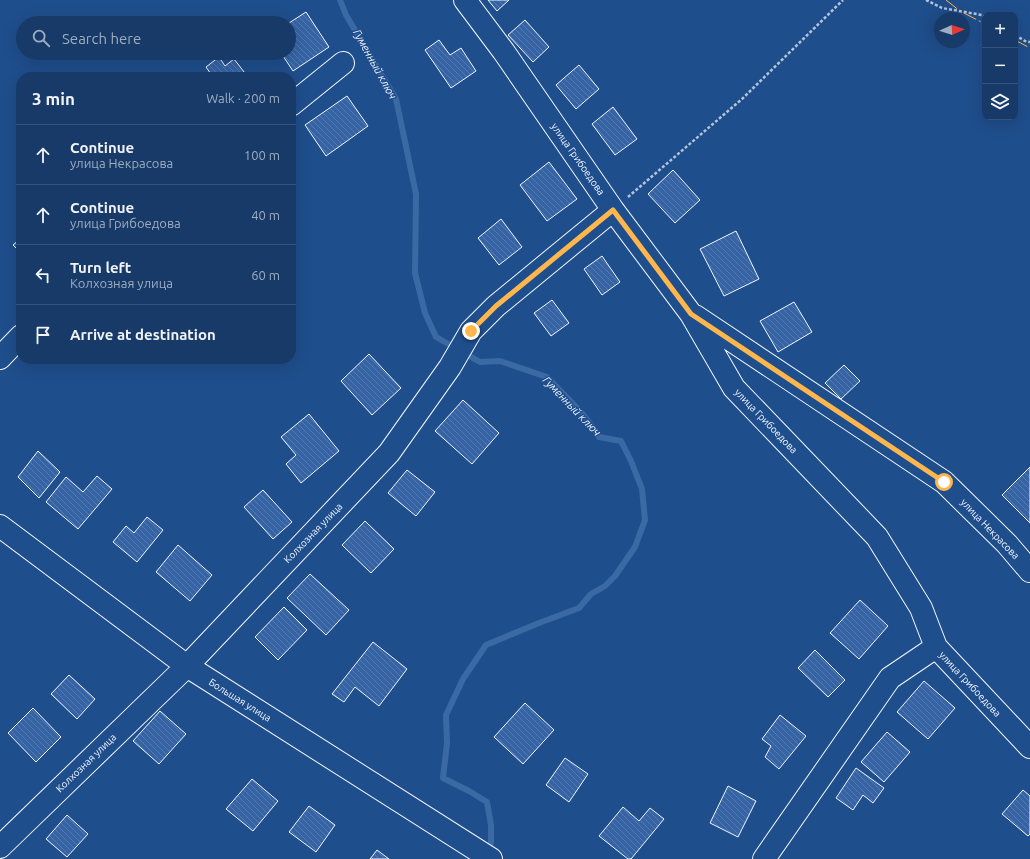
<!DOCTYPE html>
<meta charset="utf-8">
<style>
:root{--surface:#173a69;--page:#20416f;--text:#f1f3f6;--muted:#9eadc0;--line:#36547d}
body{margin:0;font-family:Ubuntu,sans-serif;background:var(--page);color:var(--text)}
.controls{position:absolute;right:12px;top:12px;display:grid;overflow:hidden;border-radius:8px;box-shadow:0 4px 16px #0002}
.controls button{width:36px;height:36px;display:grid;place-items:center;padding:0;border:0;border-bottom:1px solid var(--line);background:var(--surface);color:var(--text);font:20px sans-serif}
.compass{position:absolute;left:934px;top:12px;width:36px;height:36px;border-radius:50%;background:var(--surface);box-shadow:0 4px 16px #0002;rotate:87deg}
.stop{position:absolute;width:12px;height:12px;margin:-9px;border:3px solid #ffb74d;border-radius:50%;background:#fff}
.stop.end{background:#ffb74d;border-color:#fff;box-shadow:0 1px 4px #0008}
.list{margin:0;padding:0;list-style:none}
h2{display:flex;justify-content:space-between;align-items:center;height:52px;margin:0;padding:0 16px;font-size:17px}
h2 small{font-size:13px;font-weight:400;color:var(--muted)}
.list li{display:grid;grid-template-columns:26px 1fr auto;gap:12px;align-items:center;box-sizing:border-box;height:60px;padding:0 16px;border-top:1px solid var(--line)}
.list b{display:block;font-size:15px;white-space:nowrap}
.list p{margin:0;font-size:13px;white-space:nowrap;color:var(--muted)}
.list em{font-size:13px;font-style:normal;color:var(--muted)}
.icon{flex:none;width:22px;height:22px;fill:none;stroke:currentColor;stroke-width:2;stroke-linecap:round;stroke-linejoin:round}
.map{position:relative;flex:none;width:1030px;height:859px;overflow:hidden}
.search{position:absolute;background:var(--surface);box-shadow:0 4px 16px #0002;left:16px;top:16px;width:280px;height:44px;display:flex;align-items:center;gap:10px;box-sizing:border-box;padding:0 14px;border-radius:22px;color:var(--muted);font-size:15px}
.panel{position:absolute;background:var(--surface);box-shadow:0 4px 16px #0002;left:16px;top:72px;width:280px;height:292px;border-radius:16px}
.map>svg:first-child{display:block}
</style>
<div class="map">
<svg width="1030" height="859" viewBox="0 0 1030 859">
<defs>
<pattern id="building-back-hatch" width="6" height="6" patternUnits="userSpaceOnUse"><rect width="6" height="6" fill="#3563a3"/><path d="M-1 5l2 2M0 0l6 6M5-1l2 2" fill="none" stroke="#537ab1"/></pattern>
</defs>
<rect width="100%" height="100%" fill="#1f4e8c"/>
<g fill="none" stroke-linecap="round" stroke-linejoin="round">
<path stroke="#3b69a3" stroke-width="6" d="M340 0 346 15 396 99 416 194 415 273 425 313 436 337 480 362 500 361 547 377 581 412 595 430 599 437 621 441 631 461 642 489 645 520 635 547 615 576 605 586 591 594 579 608 539 623 486 645 463 679 446 715 447 743 443 778 469 791 487 802 491 825V843L487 852"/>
</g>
<path fill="url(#building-back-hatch)" stroke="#f2f6ff" d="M488 0H509L497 11Z
M306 12 329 47 293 71 281 53H289V23Z
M525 20 549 47 533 62 508 35Z
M439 40 450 55 461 48 476 71 451 88 425 50Z
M219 57 225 66 234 59 248 77H213L206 67Z
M579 65 599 89 576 109 556 85Z
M347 96 368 126 326 156 305 125Z
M613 107 637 139 615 155 592 124Z
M549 162 577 199 547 221 520 185Z
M673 170 700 200 675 223 648 194Z
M501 219 522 247 499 265 478 238Z
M736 231 759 279 724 296 700 249Z
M21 238V253L13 245Z
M602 256 620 282 602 295 584 269Z
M552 300 569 323 551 336 534 313Z
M794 302 812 332 778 352 760 321Z
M369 354 401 388 372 415 341 381Z
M844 365 860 381 841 399 825 383Z
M463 400 499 433 472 464 435 431Z
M309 414 339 451 301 483 286 464 296 455 281 437Z
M38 451 60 472 39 498 18 477Z
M1030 467V523L1002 495Z
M407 470 435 492 416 516 388 493Z
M97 476 112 489 78 529 46 502 66 477 83 492Z
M263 490 292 522 273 539 244 507Z
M147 517 163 530 137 562 113 542 126 526 134 533Z
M365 521 394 549 371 573 342 545Z
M178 545 212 575 190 601 156 572Z
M310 574 349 610 326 635 287 598Z
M860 600 888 626 859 659 830 633Z
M284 607 307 630 278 660 255 637Z
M373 642 407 669 379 706 355 687 344 702 332 694Z
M815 650 845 680 828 697 798 668Z
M69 675 95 699 77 719 51 694Z
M924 681 955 708 928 739 897 712Z
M525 703 554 730 523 764 494 737Z
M33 708 61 737 36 762 8 733Z
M160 711 186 734 159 764 133 741Z
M780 715 806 736 779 769 765 757 771 746 762 739Z
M887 732 910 752 884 782 861 762Z
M565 758 588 774 569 802 546 785Z
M856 768 884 788 873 803 863 795 853 810 836 798Z
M252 779 278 801 253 831 226 809Z
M728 786 756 801 738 837 710 823Z
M1023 790 1030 796V834L1028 836 1002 814Z
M309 806 335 825 316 852 289 832Z
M623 807 639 821 650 808 664 819 631 859H628L599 836Z
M67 815 88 834 67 857 46 839Z
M377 850 389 859H370Z"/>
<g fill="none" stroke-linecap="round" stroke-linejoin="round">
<g stroke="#f2f6ff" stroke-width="24">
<path id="minor" d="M465 0 504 52 613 210 691 314 734 388 877 537 921 608 936 647 1030 747
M291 105 343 63
M695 316 944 482 1007 544 1030 571
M0 358 21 336
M0 526 187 666 491 859
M0 847 187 666 389 453 450 367 471 331 496 306 613 210
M764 859 890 678 936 647"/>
</g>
<path stroke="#b3c4dc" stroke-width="2.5" stroke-dasharray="3 2" stroke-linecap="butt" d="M926 0 942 8 982 15 985 17
M1015 35 1025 41 1030 42
M628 197 742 99 843 0"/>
<use href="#minor" stroke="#1f4e8c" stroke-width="22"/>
<path stroke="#ffb74d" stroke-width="1" stroke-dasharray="14 3 2 3" stroke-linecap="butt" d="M946 0 960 11 985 24
M1015 40 1030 48"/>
</g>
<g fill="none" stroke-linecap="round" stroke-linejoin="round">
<path stroke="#ffb74d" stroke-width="5" d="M471 331 496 306 613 210 691 314 944 482"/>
</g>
<g text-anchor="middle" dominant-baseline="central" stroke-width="3" stroke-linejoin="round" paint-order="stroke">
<g font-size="10" fill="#f2f6ff" stroke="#1f4e8c">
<text transform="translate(578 159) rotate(55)">улица Грибоедова</text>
<text transform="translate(766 421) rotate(46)">улица Грибоедова</text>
<text transform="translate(990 529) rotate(46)">улица Некрасова</text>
<text transform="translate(313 533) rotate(-46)">Колхозная улица</text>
<text transform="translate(970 684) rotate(47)">улица Грибоедова</text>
<text transform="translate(240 700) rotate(32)">Большая улица</text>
<text transform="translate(86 763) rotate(-44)">Колхозная улица</text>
</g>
<g font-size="11" font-style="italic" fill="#f2f6ff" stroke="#1f4e8c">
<text transform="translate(375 64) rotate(61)">Гуменный ключ</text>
<text transform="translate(572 406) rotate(46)">Гуменный ключ</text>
</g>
</g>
</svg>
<div class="controls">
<button>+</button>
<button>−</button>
<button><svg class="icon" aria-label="layers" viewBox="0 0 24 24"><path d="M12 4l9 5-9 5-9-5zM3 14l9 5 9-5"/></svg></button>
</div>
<svg class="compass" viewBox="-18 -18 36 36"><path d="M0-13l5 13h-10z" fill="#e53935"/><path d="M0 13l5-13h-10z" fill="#9eadc0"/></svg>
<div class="stop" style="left:944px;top:482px"></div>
<div class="stop end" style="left:471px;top:331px"></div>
<div class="search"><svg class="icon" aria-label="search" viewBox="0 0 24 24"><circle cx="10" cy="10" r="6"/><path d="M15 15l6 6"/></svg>Search here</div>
<section class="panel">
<h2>3 min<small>Walk · 200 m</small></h2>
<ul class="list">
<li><svg class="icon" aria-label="ahead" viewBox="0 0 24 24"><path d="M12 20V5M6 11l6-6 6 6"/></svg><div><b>Continue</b><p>улица Некрасова</p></div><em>100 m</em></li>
<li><svg class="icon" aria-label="ahead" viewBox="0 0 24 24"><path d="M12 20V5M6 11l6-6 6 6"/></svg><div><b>Continue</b><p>улица Грибоедова</p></div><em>40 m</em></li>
<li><svg class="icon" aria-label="left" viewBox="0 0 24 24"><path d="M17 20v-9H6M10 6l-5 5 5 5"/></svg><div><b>Turn left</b><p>Колхозная улица</p></div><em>60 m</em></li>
<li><svg class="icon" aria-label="arrive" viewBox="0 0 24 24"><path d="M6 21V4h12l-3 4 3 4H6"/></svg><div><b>Arrive at destination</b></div></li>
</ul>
</section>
</div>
